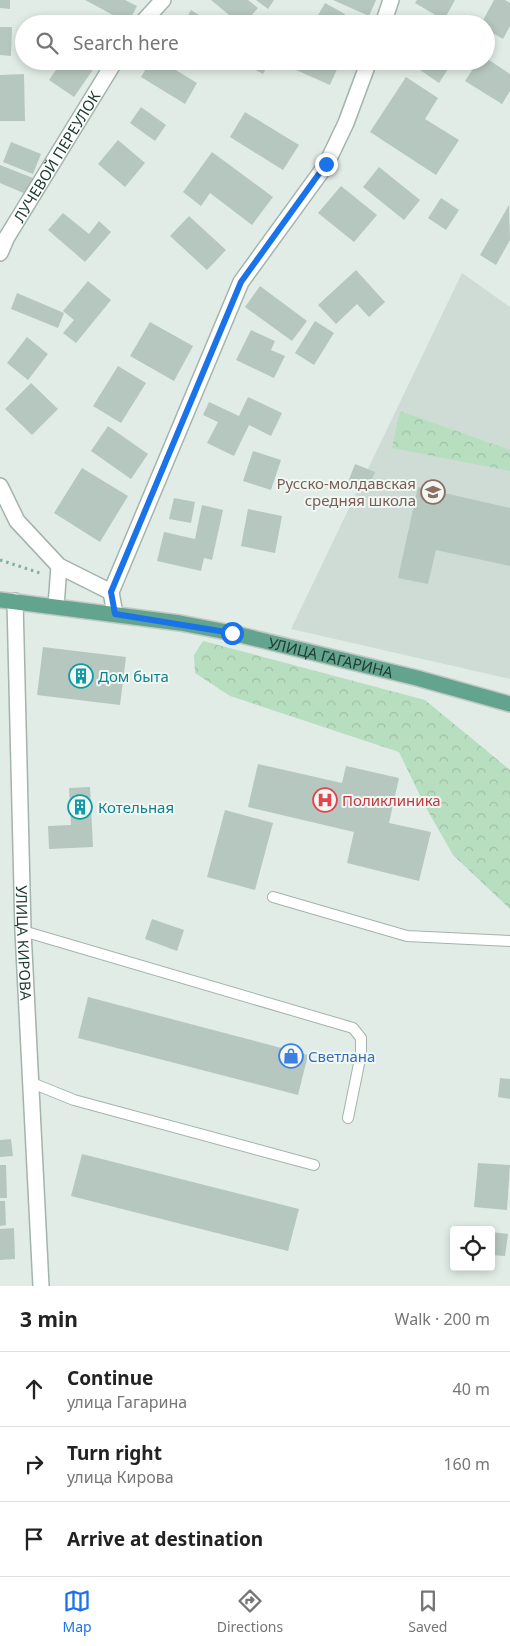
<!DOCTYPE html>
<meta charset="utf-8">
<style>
:root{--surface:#fff;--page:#f6f6f6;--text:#222;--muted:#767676;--line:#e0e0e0;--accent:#1a73e8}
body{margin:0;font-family:"Noto Sans",sans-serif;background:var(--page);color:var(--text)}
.controls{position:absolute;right:15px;bottom:15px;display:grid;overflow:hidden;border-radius:5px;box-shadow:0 2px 8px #0003}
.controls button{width:45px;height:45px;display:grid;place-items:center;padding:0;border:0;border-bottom:1px solid var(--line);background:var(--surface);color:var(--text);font:25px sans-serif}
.stop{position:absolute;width:15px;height:15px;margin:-11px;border:4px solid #1a73e8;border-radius:50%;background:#fff}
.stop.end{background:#1a73e8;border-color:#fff;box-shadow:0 1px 5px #0008}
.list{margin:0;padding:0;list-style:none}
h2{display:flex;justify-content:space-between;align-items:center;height:65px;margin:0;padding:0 20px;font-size:21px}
h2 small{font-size:16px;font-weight:400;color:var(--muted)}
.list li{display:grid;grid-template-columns:32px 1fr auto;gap:15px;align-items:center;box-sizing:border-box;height:75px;padding:0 20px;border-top:1px solid var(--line)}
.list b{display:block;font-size:19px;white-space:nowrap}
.list p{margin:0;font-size:16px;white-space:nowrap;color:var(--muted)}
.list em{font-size:16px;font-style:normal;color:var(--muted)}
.icon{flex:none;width:28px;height:28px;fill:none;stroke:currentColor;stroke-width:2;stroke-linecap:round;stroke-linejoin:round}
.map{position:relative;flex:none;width:510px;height:1286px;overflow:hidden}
.search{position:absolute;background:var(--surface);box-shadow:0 2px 8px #0003;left:15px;right:15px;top:15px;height:55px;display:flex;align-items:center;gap:12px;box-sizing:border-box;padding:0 18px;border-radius:28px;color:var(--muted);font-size:19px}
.sheet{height:290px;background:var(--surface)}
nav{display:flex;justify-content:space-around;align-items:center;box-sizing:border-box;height:70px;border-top:1px solid var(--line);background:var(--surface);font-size:14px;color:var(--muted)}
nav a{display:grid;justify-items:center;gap:2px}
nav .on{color:var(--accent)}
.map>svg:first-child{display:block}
</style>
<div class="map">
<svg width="510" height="1286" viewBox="0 0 510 1286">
<defs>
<pattern id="forest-crowns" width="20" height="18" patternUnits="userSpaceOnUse" patternTransform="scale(1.25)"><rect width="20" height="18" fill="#b8dec0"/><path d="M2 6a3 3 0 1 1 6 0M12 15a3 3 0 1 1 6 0" fill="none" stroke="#9ec0a5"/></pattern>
</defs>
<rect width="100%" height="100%" fill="#e1ece6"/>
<path fill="#cfdcd5" d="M462 273 510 307V679L291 629Z"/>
<path fill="url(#forest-crowns)" d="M400 411 510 450V471L392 448Z
M203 641 425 700 510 770V909L453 855 424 804 399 752 230 696 195 673 194 655Z"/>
<path fill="#b6c7bf" d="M0 0H10V9L0 8Z
M85 0H125L137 6 128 23Z
M211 0H248L258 8 244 24H240Z
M256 0H274L268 9Z
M333 0H376L369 16Z
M417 0H455L444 20 415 3Z
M494 0H505L510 3V26L503 39 486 29V24H481Z
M325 3 345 14 341 22 344 24H313Z
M191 10 213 24H183Z
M451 16 465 24H447Z
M0 27H12L11 56 0 55Z
M486 58 510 74V91L502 104 465 81 478 61H486Z
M62 61H99L74 97 49 80Z
M151 61H161L197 83 185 104 141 77Z
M248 61H270L263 74 246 65Z
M300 61H326L338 67 330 85 296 70Z
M407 61H453L439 83Z
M24 74 25 121H0V75Z
M406 77 438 98 425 119 459 140 436 175 370 132Z
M141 107 166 125 155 141 130 123Z
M245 112 299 145 283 170 230 137Z
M118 140 145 163 125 187 98 164Z
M11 142 41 154 33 174 3 162Z
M212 152 273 197 252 225 210 193 201 206 183 192Z
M0 165 33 178 26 194 0 183Z
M379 167 420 200 404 220 363 187Z
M341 186 377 215 354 242 318 213Z
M441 198 459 210 446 230 428 218Z
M509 205 510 240 496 265 480 255Z
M63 213 89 234 99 221 111 232 85 262 48 230Z
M189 216 226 250 207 270 170 236Z
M356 270 385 302 369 317 357 304 336 324 318 305Z
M88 281 111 300 76 343 63 333 74 320 63 311Z
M260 286 307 321 292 341 245 307Z
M17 293 64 313 58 328 11 309Z
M315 321 334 333 314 365 295 353Z
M150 322 193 346 174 381 130 356Z
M251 330 275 341 271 350 285 356 274 378 236 360Z
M27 337 48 354 28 380 7 363Z
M118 366 146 383 121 423 93 406Z
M31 383 58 409 32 435 5 409Z
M248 397 282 413 271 436 249 425 234 456 207 443 218 422 203 415 209 402 239 416Z
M108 426 148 454 131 479 91 451Z
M253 451 281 460 271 490 243 481Z
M355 464 375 472 367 490 348 482Z
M82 468 128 496 100 542 54 513Z
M418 487 510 508V566L436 550 428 584 398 578Z
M174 498 195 502 191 523 169 519Z
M202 505 223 510 212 560 204 558 201 571 157 561 164 532 195 539Z
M248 509 282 516 275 553 241 546Z
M43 647 126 657 120 705 37 695Z
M258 764 342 783 346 766 399 778 389 823 431 832 419 881 347 863 354 832 248 807Z
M90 787 93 847 49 849 48 826 71 825 69 788Z
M225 810 273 823 255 890 207 877Z
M152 919 184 930 177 951 145 939Z
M88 997 308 1055 298 1095 78 1038Z
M500 1078 510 1079V1099L498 1097Z
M11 1139 13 1156 0 1157V1140Z
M82 1154 299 1209 288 1251 71 1196Z
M478 1163 510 1165 507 1210 474 1207Z
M0 1165H6L7 1198H0Z
M0 1201H5L6 1225 0 1226Z
M14 1228 15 1259 0 1260V1229Z
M491 1232 508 1234 505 1256 491 1255Z"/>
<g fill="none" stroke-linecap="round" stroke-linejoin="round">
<g stroke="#a3b4ad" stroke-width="12">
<path id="lane" d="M273 897 407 936 510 941
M23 931 353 1028 361 1038V1054L348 1118
M32 1083 74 1100 314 1165"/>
</g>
<g stroke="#a3b4ad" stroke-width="18">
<g id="street">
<path d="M141 24 163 0"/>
<path d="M383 24 391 0"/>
<path id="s1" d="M0 253 7 237 115 61"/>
<path d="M0 486 17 521 59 566 111 592"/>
<path id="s2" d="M15 601 23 931 41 1286"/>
<path d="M56 606 59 566"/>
<path d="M115 614 111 592 241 282 326 165 346 123 369 61"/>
</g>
</g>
<g stroke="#c1c9c6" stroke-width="18">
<g id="primary">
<path id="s3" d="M0 600 180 623 232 633 417 678 510 704"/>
</g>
</g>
<path stroke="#7fb19e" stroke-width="3" stroke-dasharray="2.5 4" stroke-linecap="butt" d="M0 560 40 573"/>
<use href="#lane" stroke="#fff" stroke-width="10"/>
<use href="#street" stroke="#fff" stroke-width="15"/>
<use href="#primary" stroke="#63a48e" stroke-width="15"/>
</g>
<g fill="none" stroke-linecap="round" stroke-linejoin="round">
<path stroke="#1a73e8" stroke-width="6" d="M232 633 115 614 111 592 241 282 326 164"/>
</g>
<defs>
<g id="school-ring" transform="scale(1.25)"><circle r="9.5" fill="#f1f8f4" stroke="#8d6e63" stroke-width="1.5"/><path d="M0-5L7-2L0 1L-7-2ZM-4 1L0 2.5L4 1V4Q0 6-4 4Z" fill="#8d6e63"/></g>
<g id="building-ring" transform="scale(1.25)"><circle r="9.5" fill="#f1f8f4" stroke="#0f9aa8" stroke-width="1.5"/><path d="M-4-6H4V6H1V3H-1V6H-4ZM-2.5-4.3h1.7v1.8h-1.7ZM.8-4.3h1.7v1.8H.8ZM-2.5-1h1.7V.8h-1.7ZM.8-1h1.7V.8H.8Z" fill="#0f9aa8"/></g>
<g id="hospital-ring" transform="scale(1.25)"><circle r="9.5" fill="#f1f8f4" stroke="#e0444e" stroke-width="1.5"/><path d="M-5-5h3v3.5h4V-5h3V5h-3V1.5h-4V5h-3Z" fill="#e0444e"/></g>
<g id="shop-ring" transform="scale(1.25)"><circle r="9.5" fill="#f1f8f4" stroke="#3f7fe0" stroke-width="1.5"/><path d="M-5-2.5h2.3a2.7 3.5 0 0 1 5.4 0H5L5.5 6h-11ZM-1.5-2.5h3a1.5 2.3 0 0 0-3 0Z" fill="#3f7fe0"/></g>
</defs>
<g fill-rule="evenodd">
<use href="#school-ring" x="433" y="492"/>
<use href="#building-ring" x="81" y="676"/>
<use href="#hospital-ring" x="325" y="800"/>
<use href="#building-ring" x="80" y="807"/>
<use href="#shop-ring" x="291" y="1056"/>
</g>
<g text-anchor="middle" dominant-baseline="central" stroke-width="4" stroke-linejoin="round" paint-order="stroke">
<g font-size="15" fill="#203e33" stroke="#f1f8f4">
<text stroke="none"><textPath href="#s1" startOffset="112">ЛУЧЕВОЙ ПЕРЕУЛОК</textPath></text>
<text stroke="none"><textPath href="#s3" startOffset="336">УЛИЦА ГАГАРИНА</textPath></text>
<text stroke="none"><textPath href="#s2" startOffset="342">УЛИЦА КИРОВА</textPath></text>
</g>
<g font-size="15" fill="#785e54" stroke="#f1f8f4" text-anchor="end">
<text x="416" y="483">Русско-молдавская<tspan x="416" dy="17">средняя школа</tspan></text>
</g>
<g font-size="15" fill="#0d838f" stroke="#f1f8f4" text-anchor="start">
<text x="98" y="676">Дом быта</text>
<text x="98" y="807">Котельная</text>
</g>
<g font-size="15" fill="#be3a42" stroke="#f1f8f4" text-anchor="start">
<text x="342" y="800">Поликлиника</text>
</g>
<g font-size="15" fill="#366cbe" stroke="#f1f8f4" text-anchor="start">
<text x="308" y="1056">Светлана</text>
</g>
</g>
</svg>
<div class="controls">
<button><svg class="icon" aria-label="locate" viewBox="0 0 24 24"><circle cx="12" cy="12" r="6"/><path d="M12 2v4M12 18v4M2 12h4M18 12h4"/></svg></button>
</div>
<div class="stop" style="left:232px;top:633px"></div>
<div class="stop end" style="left:326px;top:164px"></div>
<div class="search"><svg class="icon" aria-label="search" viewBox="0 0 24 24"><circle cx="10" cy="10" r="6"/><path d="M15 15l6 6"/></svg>Search here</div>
</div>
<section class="sheet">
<h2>3 min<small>Walk · 200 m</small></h2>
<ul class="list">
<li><svg class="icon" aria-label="ahead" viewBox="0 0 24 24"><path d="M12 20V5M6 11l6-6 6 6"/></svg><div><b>Continue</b><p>улица Гагарина</p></div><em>40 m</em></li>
<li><svg class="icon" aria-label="right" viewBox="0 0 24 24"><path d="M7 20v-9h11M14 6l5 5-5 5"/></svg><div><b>Turn right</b><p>улица Кирова</p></div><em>160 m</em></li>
<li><svg class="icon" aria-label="arrive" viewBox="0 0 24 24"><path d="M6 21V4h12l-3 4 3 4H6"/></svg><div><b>Arrive at destination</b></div></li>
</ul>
</section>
<nav>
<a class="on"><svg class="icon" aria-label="map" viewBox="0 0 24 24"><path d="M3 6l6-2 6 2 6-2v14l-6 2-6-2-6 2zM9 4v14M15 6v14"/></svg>Map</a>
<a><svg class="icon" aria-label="directions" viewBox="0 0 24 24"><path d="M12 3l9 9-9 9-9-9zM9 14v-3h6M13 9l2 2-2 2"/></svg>Directions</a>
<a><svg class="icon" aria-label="saved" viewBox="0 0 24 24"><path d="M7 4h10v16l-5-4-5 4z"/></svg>Saved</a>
</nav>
